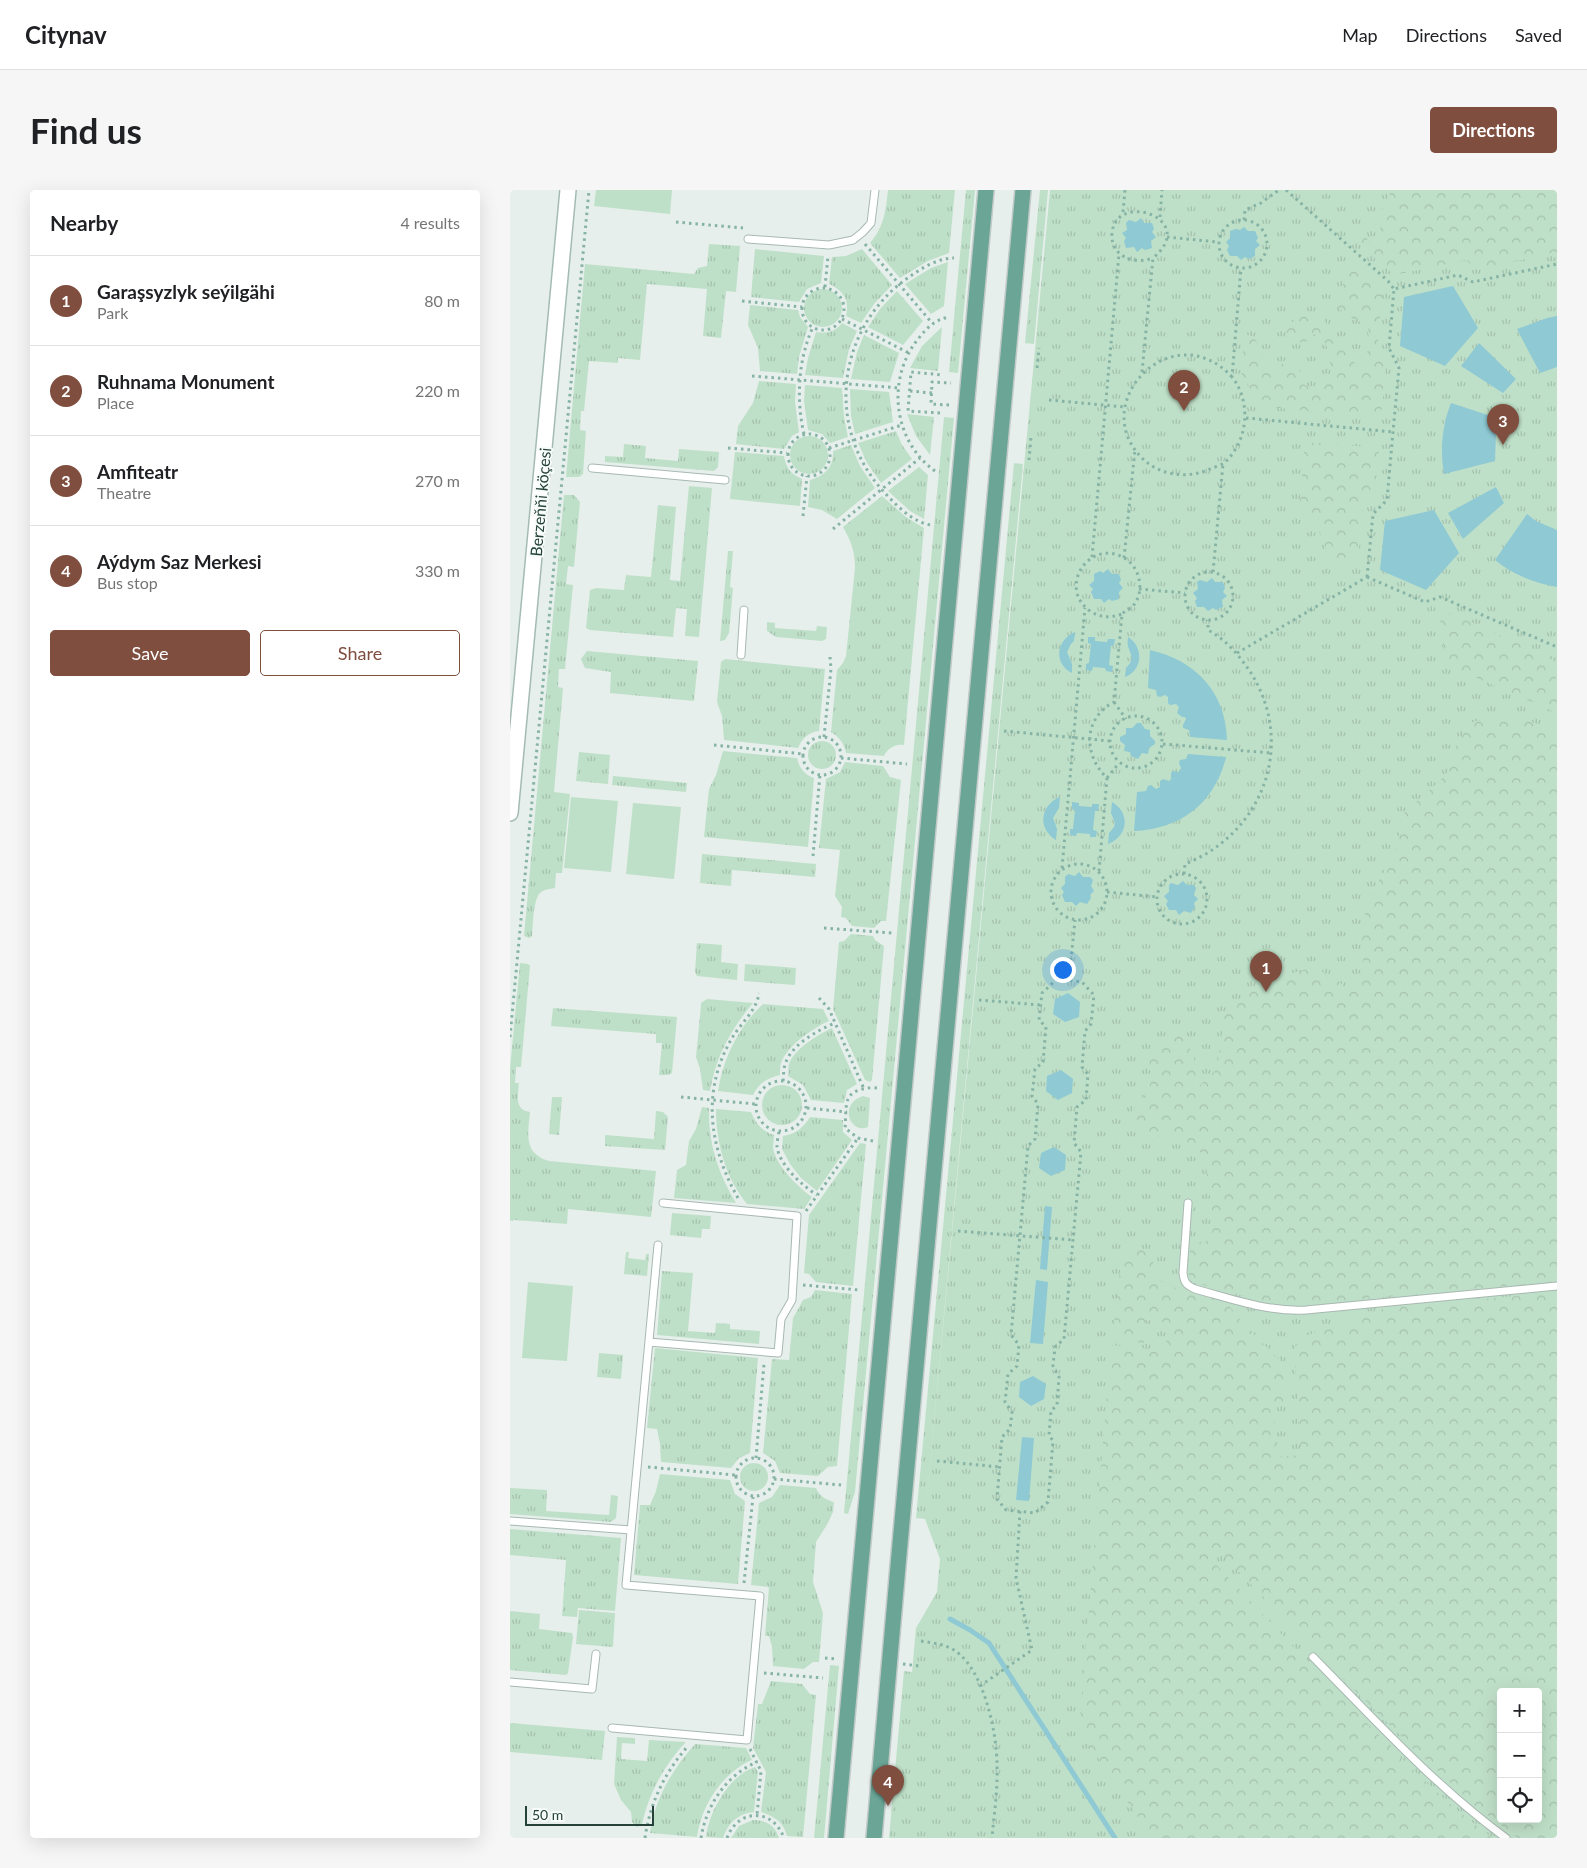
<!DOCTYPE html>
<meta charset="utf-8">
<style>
:root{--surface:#fff;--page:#f6f6f6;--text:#202124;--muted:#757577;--line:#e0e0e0;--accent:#7f4e3f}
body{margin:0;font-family:Lato,sans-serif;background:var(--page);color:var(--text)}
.controls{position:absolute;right:15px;bottom:15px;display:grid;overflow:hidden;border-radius:5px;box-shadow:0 5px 20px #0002}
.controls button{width:45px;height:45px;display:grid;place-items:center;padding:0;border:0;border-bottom:1px solid var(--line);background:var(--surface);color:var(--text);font:25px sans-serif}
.scale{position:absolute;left:15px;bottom:12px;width:129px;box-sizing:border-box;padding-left:5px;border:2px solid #24423a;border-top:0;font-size:14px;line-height:18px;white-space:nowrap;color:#24423a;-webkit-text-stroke:4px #f7fbf9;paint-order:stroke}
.you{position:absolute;left:552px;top:779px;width:18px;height:18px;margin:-12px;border:4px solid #fff;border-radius:50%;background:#1a73e8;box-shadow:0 0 0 8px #1a73e833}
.badge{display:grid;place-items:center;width:32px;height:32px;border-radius:50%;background:var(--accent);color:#fff;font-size:16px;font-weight:700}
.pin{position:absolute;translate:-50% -41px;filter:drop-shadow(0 1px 2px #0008)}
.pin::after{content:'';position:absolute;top:26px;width:18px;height:15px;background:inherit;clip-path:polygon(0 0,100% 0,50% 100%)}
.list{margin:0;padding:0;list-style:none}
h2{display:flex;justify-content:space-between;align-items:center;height:65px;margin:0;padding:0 20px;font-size:21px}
h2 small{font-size:16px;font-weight:400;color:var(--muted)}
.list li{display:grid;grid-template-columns:32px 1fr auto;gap:15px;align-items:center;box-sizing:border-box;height:90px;padding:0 20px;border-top:1px solid var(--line)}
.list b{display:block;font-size:19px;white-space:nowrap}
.list p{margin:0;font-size:16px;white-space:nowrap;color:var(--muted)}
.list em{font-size:16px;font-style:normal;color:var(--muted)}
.actions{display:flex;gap:10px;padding:15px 20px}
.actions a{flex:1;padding:11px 0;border:1px solid var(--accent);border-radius:5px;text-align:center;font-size:18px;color:var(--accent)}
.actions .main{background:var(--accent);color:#fff}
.icon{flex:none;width:28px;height:28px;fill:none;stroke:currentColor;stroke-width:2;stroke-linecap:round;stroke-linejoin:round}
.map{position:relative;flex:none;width:1047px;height:1648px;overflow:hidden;border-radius:5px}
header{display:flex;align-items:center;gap:30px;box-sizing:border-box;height:70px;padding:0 25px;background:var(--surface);border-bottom:1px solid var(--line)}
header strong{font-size:24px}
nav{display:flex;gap:28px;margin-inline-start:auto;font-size:18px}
.intro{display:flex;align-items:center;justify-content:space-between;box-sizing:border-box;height:120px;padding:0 30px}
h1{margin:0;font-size:35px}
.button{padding:12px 22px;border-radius:5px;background:var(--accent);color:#fff;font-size:18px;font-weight:700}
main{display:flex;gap:30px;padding:0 30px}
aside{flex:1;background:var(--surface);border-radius:5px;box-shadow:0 5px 20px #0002}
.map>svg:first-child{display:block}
</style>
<header>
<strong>Citynav</strong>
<nav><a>Map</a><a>Directions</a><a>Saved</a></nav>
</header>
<div class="intro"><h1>Find us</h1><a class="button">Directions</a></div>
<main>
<aside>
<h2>Nearby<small>4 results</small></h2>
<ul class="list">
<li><span class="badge">1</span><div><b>Garaşsyzlyk seýilgähi</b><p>Park</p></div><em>80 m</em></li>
<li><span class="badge">2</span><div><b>Ruhnama Monument</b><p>Place</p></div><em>220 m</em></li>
<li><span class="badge">3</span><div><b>Amfiteatr</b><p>Theatre</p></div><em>270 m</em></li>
<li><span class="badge">4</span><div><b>Aýdym Saz Merkesi</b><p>Bus stop</p></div><em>330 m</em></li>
</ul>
<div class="actions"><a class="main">Save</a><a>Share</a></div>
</aside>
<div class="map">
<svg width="1047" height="1648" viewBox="0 0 1047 1648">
<defs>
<pattern id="grass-tufts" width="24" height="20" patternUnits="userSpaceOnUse" patternTransform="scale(1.25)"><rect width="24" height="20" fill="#bfe0c8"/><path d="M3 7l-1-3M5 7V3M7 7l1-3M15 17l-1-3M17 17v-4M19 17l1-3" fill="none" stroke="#a4c1ad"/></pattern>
<pattern id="forest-crowns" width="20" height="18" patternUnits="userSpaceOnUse" patternTransform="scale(1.25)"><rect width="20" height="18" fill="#bfe0c8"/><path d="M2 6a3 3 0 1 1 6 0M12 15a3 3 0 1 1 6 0" fill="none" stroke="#a4c1ad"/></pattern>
</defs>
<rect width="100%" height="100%" fill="#e6efeb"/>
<path fill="url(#grass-tufts)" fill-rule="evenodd" d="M378 0H445L439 63 418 71 390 88 360 53C374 37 376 20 378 0Z
M456 0H465L448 183 439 182Z
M530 0H538L524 154 515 153Z
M540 0H1047V1648H379L394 1481 402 1482 406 1438 427 1402 430 1369 415 1329ZM991 1502H1028V1629H991Z
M199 54 230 56 226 102 216 101 211 148 193 146 197 99 137 94 130 170 108 168V173L79 171 74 221H71L70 240 76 241 73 284 69 287H56L75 74 184 84 188 78 197 76Z
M245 59 314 66 311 93 297 99 289 112 241 107Z
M352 59 382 95 364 114 351 133 336 126C340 110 333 100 319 94L322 67 336 66Z
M438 72 434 116 421 124 395 94 421 78Z
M294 118a19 19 0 1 1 38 0a19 19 0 1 1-38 0Z
M387 101 413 131 393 155 358 137 370 119Z
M240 115 288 120 290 127 298 137 289 167 287 184 250 181 248 158 238 135Z
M332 133 347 141 339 159 333 188 295 185 298 168 306 142C316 144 325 142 332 133Z
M432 137 428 181 400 178 412 156Z
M354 145 389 163 380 192 341 189 347 162Z
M249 191 286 194 285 212 289 242 282 246 274 259 226 254 228 236 243 213Z
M295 195 332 198 334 227 338 247 320 253 312 244 298 240 294 211Z
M340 199 379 202 383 232 345 244 341 226Z
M397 224 424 227 420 265 406 246Z
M434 227 444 228 345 1302 338 1324 334 1323Z
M386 241 392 255 402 269 371 293 357 273 348 253Z
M280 265a19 19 0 1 1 38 0a19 19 0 1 1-38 0Z
M114 254 136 256 135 268 168 271 169 259 209 262 208 277 204 281 95 272V266L113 267Z
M341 255 350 276 365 298 327 329 312 320 298 317 300 290C315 286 324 277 323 261Z
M225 262 274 266C276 278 281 284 292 289L290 316 220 309Z
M504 273 513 274 415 1329 406 1328Z
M409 277 418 285 414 329 400 321 378 301Z
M179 296 202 298 189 447 175 446 177 419 166 418 163 447 80 440 76 438 80 400 86 398 114 400 116 385 141 387 148 315 166 317 160 390 170 391Z
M54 305H64L70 312 64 377 58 376 56 394 63 395 55 479H49L48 497 53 498 44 602 60 604 52 683H46L45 698C40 699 34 699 30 703 23 710 23 736 22 746L19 748 14 746Z
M372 306 396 327 414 338 394 555C385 554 378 558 374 566L336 563C334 553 329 547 321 542L327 480 333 473 336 466 345 378C345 362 341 351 333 337Z
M218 361H223L220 397 223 398 219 443 215 450 210 451Z
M257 432 265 433V438L306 441 307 436 317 437 316 449 312 451 266 447 257 441Z
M77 461 188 471 184 511 100 503 101 482 75 478 71 469Z
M215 469 315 479 309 541C299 542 292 548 288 558L214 550 212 526 207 512 211 472Z
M298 565a14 14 0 1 1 28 0a14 14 0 1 1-28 0Z
M213 561 287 568C289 578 295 585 304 588L298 657 194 647 199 599 206 585Z
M69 562 100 565 98 594 66 591Z
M335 572 373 576 380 587 391 590 376 731H371L364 738 342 736 336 728 331 727 332 717 325 706 330 660 309 658 316 589 330 582Z
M103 586 177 593 176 602 102 595Z
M192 664 306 674 305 687 222 680 221 696 190 693Z
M341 744 363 746 365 750 374 756 362 890 360 892 355 890 323 819 329 752 334 751Z
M187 753 212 755 211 772 228 774 227 790 187 786 185 782Z
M10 773 18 774 20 776 11 877H6L5 893H9C8 905 4 920 20 922 18 944 13 963 39 971L146 981 141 1027 58 1019 57 1034 5 1030 0 1031V879Z
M235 774 286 778 285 795 234 791Z
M197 809 243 813C221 839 206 866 200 901L193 900 190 879 186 867 191 816V813Z
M253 814 313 819 319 831C303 838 277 856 271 873 270 876 270 882 270 885 257 888 249 893 243 905L208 901C213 868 229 836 253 814Z
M43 818 167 827 162 883 158 885H149L152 853H146V844L41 836Z
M322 838 347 894 337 900 334 913 301 910 293 895 278 886C279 882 278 877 279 874 284 859 309 844 322 838Z
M252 915a20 20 0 1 1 40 0a20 20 0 1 1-40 0Z
M353 906 360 908 358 937C340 945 328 914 353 906Z
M42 907H52L49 945 39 944Z
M192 917 199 918C198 953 208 983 226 1013L164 1008 167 980 176 975 179 951 186 939Z
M206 919 241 922C246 934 252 941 264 945 264 949 263 954 263 957 265 975 288 997 302 1007L294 1019 237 1014C215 987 206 952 206 919Z
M146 921 153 922 158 927 155 960 95 956V945L144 949Z
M300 927 333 930V942L342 950 307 1001 291 988 280 974 272 959 273 946C286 944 293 938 300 927Z
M350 953 356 954 343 1096 306 1092 299 1084 294 1083 299 1025Z
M162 1023 201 1026 200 1039H192L191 1048 160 1045Z
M116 1062H119L118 1068 135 1070 136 1064H139L137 1086 114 1084Z
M152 1081 183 1083 178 1141 205 1143 206 1133 220 1134V1139L250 1141 249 1154 147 1145Z
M305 1100 342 1104 327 1276 318 1277 308 1286 270 1283 265 1271 253 1263 262 1169 279 1170 283 1128 293 1110 301 1107Z
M145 1158 248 1168 240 1263 229 1268 221 1278 151 1272 150 1254 147 1239 137 1238Z
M89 1163 113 1165 111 1189 87 1187Z
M230 1287a14 14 0 1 1 28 0a14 14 0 1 1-28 0Z
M150 1284 220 1290 225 1304 235 1311 228 1394 124 1385 130 1315H140L146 1301Z
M270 1295 306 1298C310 1307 315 1309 324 1312L323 1322 318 1333 306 1352 303 1392 313 1423 309 1472H303L294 1479 263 1476 262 1457 259 1446H255L259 1397 241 1395 249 1313 262 1307Z
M0 1298 37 1300 36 1321 99 1325 101 1305 108 1306 106 1328 101 1332 0 1324Z
M0 1339 111 1348 105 1421 68 1418 67 1427 52 1426 56 1370 0 1365Z
M69 1420 105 1423 103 1457 66 1454Z
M0 1421 30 1424 29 1439 62 1443 63 1447 58 1483 56 1485 0 1480Z
M320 1475 329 1476 314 1648H304Z
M261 1491 292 1494 300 1504 306 1505 293 1647 277 1646C274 1633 264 1626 251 1622L256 1582 243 1558 248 1514H252Z
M0 1533 95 1541 92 1570 0 1562Z
M107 1547 125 1548V1554L112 1553 111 1569 137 1571 139 1550 176 1552C154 1575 139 1603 132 1634L127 1637 122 1632 121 1622 111 1610 104 1594Z
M185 1554 236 1558 242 1570C212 1583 191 1616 187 1647L140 1643C145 1608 162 1580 185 1554Z
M245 1577 248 1582 244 1622C227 1624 218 1633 213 1648L196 1647C199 1622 219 1585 245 1577Z
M243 1630C256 1630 265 1635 269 1648H221L229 1636Z"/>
<path fill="url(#forest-crowns)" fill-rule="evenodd" d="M882 0H1047V62L967 80 956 70 884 85 842 48 854 45 861 54H871L870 23Z
M837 64 873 95 867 161 876 178 871 227 745 216 740 198 731 183 735 144 744 147 756 172 766 179 778 169 789 174 791 193 807 201 821 191 819 163 813 147 805 144 793 154 776 142 790 121 811 125 831 157 848 177 859 159 858 135 843 129 827 117 828 101 836 90 840 77Z
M795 252 869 258 865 303 853 314 848 371 826 382 804 330V325L789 324Z
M938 423 943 424 1041 468C1047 479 1047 508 1047 523L942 477 934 463 930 428Z
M998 524 1047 541V1091L778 1116 756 1112 682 1092C675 1084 679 1063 682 1053L697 1051 698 1044H702L703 1031 699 1030 700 1004 694 965 676 951 644 945 626 937 623 920C643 896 642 898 639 868L671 844 684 866 687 898 707 879 715 821 759 790 800 778 823 785 839 802 853 777 852 747 857 710 880 672 888 653 891 626 936 585 948 551 963 532Z
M619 1058 644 1060 642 1085 635 1091 654 1092 666 1098 715 1111 736 1137 775 1175 778 1210 763 1216 769 1267 791 1265 784 1158 794 1146 819 1139 875 1118 1047 1102V1648H1008L965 1616 894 1549 811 1467 707 1359 699 1367C749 1420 798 1473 849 1525 891 1568 934 1613 983 1648H642L569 1540 601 1155 634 1158 633 1161 655 1163 658 1133 636 1130 634 1153 602 1150 612 1063ZM991 1502H1028V1629H991Z"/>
<path fill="#bfe0c8" d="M86 0H162L160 24 84 16Z
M61 607 108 611 101 682 54 678Z
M123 613 171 617 164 689 116 684Z
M18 1092 63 1096 57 1171 12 1168Z"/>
<path fill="#8ec9d4" d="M631 28 634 33H642L644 39 642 42 646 47 641 51 642 58 635 60 632 58 627 62 624 57 616 58 614 51 616 48 612 43 617 40 616 33 619 30 626 32Z
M734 37 738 41H745L748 48 746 51 750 55 745 59V66L739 69 735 67 731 70 727 66H720L717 60 719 56 716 52 720 48V41L726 39 730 40Z
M943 96 968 138 935 176 890 156 894 107Z
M1047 126V177L1030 183 1007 139 1037 128Z
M969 153 1006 189 993 203 951 176Z
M941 213 990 229 986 242 985 271 934 284C930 261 932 235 941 213Z
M986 297 994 313 953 349 938 323Z
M924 320 949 363 916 400 870 380 875 331Z
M1017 324 1026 331 1047 340V397C1025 393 1003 385 985 370Z
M598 379 602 384H609L611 390 609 393 613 398 609 402V409L602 411 599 409 594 413 591 409H584L581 402 583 399 579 395 584 391V384L590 381 593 383Z
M702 388 705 392H713L715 398 713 402 717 406 712 410 713 417 706 420 703 418 698 421 694 417H687L685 411 687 408 683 403 688 399 687 392 690 390 697 392Z
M565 442 564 451 561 454 557 462 562 474V483C543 473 546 450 565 442Z
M578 447H585V451L597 452 598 449H605L604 455 601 456 599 475 603 476 602 482 596 481 595 478 583 477 582 481 576 480V474L579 473 581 454 578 453Z
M618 447C634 457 633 480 615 487L616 478C626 468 620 465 618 456 617 453 618 450 618 447Z
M640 460C685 470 716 502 717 550L680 547 679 540 673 538V535L676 529 675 527H672L667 523 669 517 666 514 660 515 658 513V507L655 505 650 507 647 506 646 500 638 498Z
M627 533H631L635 539 640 540V546L645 551V554L639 558 638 564 632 563 628 569 621 566 620 562 614 561 615 555 610 551V547L616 544V538H622Z
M678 564 716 567C705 613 671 639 624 641L627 602 636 601 638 596 641 595 646 599 650 597V591L653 589 659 591 661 589V583L663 581 669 582 671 578 669 573 670 570 676 569Z
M550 607 549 618 543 628 547 639 546 650C527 639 530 615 550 607Z
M562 612 569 613V616L582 617V614H589L588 621H585L583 640 587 641 586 647H580V644L567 643 566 646 560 645V639H563L565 620 562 619Z
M602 612C621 623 618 646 598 654L599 643 604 637 605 633 601 623Z
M569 682 573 687H580L583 690 581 696 584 701 580 705 581 708 577 714 570 712 566 716 562 712H555L552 705 554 702 551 698 555 694V687L558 684 565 686Z
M673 691 677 695H684L686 698 684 705 688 709 684 713 685 717 681 723 674 721 669 725 666 720H659L656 714 658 711 654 706 659 702V695L661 693 668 695Z
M558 803 570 812 569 827 555 832 543 824 545 809Z
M551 880 563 889 562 903 548 910 536 901 537 886Z
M544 957 556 965 555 980 541 986 529 978 531 963Z
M535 1016 542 1017 537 1080 530 1079Z
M526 1090 538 1092 533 1154 520 1153Z
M523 1186 536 1194 534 1209 521 1216 509 1207 510 1192Z
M512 1247 524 1248 519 1311 506 1310Z"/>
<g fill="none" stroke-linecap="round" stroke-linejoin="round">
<path stroke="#8ec9d4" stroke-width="5" d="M440 1429 460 1440 479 1453 605 1648"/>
<g stroke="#a8b8b2" stroke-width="9">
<path id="lane" d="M238 49 319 55 343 50 353 42 361 33 365 0
M82 278 215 290
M231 465 234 420
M678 1013 673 1083C674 1092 676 1095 685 1099 722 1109 758 1122 796 1120L1047 1096
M139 1152 268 1163 271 1129 282 1110 287 1026 153 1013
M0 1331 121 1340
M803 1467C865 1530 925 1596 996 1648
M0 1492 82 1499 86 1464
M102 1538 237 1550 250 1406 116 1395 148 1055"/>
</g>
<g stroke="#a4bbb3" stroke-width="18">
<path id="secondary" d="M0 623 58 0"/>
</g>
<g stroke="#c2cac8" stroke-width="18">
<path id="primary" d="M326 1648 476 0
M364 1648 388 1376 513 0"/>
</g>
<path stroke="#86b3a5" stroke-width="3" stroke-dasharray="2.5 4" stroke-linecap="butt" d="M776 0 878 91 884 99
M613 22 615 0
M650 27 652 0
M709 54a24 24 0 1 1 48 0a24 24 0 1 1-48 0Z
M734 30 735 20 751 13 769 0
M166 32 233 38
M657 47 708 52
M355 54 422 133
M315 97 318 66
M292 119a21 21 0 1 1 42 0a21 21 0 1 1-42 0Z
M232 111 292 117
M332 129 399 163
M527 178 529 158
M632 182 643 68C690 29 606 0 602 43 600 67 625 75 643 68
M242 186 389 198
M722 187C663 123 575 213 633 269 651 286 678 289 700 279 704 277 710 276 714 273 738 252 742 212 722 187L731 78
M400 201 422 203
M539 210 615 217
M439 215 421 214 422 192 441 193
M430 223 398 221 401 182 433 185
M736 228 883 242
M278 265a21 21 0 1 1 42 0a21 21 0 1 1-42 0Z
M294 244C286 210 288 169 303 137
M218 258 277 263
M319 258 392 235
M519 270 521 247
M425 281C383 251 376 189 408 149 417 138 424 130 439 127
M293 326 297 286
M420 335C401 331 386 315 374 302 314 237 327 137 399 87 412 78 428 68 444 68
M323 339 410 268
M582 367 609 64
M614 368 625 259
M703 382 713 274
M675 406a24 24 0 1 1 48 0a24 24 0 1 1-48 0Z
M857 387 863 324 877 310 883 242 889 178 879 158 884 99 948 85 963 92 1047 74
M857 387 915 412 930 407 1047 457
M629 399 675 403
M727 463 857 387
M604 512 616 529
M600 552a26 26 0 1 1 52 0a26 26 0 1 1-52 0Z
M494 541 600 551
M314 547 321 479 320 467
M293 566a19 19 0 1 1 38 0a19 19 0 1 1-38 0Z
M653 554 761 563
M204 555 293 564
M331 568 397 574
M597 588 609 573
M303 666 310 584
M541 702a28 28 0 1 1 56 0a28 28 0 1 1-56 0Z
M552 678 575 418
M589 681 597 588C573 565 573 528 604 512L612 424C615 421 619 419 622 417 635 404 631 379 616 369 581 346 546 397 580 421 590 428 601 428 612 424
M674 684 675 674C754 643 787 552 739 480 728 464 715 449 698 440V430
M647 709a25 25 0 1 1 50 0a25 25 0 1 1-50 0Z
M597 702 648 707
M314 738 382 743
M547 789 572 792 584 805 581 834 575 841 572 877 578 884 576 910 567 917 564 953 571 962 554 1149 545 1157 543 1176 549 1187 547 1215 541 1221 539 1245 543 1251 538 1312 525 1323 496 1320 487 1309 492 1247 500 1239 502 1222 495 1212 498 1184 507 1176 509 1155 501 1145 518 956 525 949 528 914 522 906 525 879 533 872 536 837 529 830 532 803Z
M559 790 565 730
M309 808 319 819 354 899
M469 810 531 815
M0 847 79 0
M246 916a25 25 0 1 1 50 0a25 25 0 1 1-50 0Z
M273 891C274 886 273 880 275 875 280 855 308 840 325 833
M171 907 245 914
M297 918 337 922
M269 942C268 946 267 953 267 957 270 976 293 996 307 1005
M363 951 348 948 335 938C336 929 335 917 338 909 342 899 359 897 368 898
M228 1008C199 957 191 901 222 848 231 833 247 820 249 803
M296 1021 348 948
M448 1041 563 1050
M293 1095 349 1100
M226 1287a19 19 0 1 1 38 0a19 19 0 1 1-38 0Z
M246 1268 254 1174
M427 1271 490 1277
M138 1277 225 1285
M264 1289 331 1295
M234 1393 243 1307
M411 1451C423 1453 434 1454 444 1460 474 1479 487 1543 487 1575 488 1600 484 1624 482 1648
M315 1468 327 1469
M393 1474 409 1476
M254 1483 313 1488
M470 1496 522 1460 506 1388 510 1321
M240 1559 251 1581 247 1625
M135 1648C140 1613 154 1584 177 1557
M191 1648C196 1616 216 1585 247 1572
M217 1648C228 1618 263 1618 274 1648"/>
<use href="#lane" stroke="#fff" stroke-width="7"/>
<use href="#secondary" stroke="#fff" stroke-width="15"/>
<use href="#primary" stroke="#6aa596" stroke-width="15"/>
</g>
<g text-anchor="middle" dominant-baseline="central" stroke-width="4" stroke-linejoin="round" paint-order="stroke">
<g font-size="16" fill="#24423a" stroke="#f7fbf9">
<text transform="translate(30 312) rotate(-85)">Berzeňňi köçesi</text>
</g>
</g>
</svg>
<div class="controls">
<button>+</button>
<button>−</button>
<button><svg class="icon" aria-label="locate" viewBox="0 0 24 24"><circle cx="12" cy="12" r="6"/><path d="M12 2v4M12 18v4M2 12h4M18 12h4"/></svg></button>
</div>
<div class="scale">50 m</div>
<div class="you"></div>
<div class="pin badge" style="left:756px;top:802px">1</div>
<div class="pin badge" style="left:674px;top:221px">2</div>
<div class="pin badge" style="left:993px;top:255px">3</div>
<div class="pin badge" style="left:378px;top:1616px">4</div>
</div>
</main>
